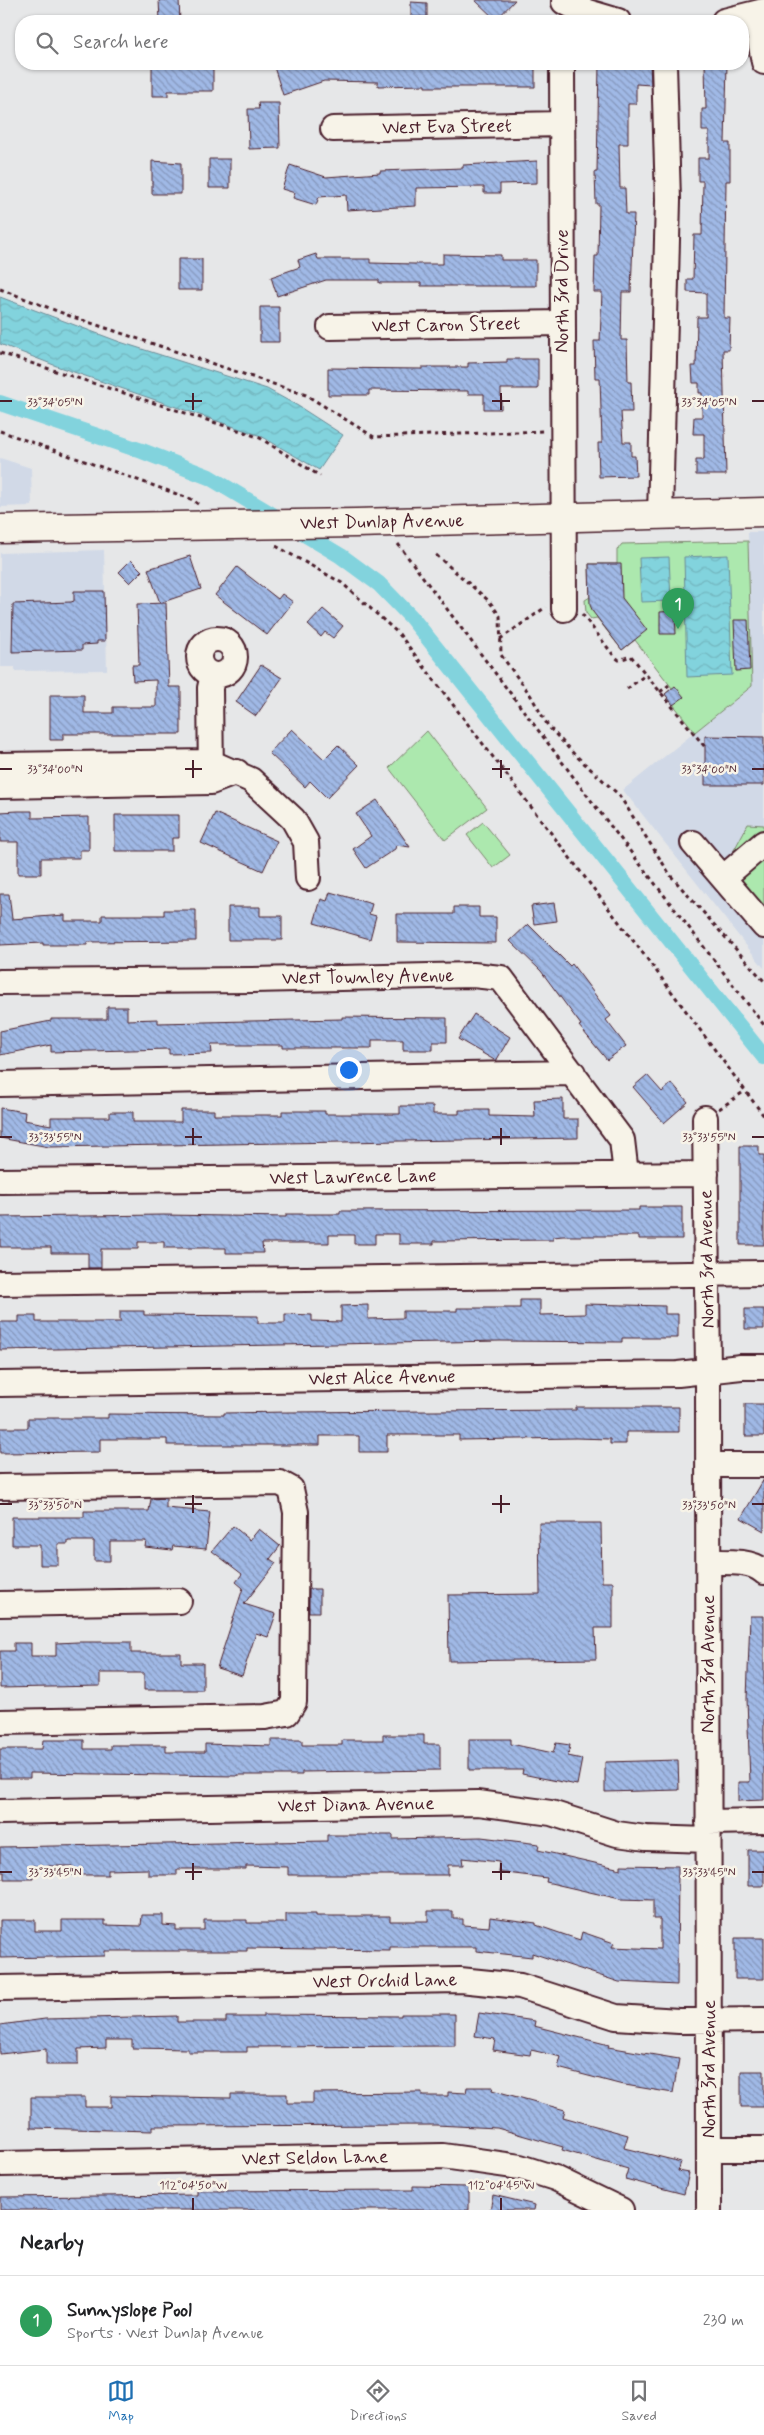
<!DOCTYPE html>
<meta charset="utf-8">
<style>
:root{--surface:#fff;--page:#f2f2f2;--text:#202124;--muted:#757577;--line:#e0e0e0;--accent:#1f6fb2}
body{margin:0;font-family:Mynerve,sans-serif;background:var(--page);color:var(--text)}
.you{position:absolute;left:348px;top:1069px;width:18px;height:18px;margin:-12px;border:4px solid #fff;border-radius:50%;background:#1a73e8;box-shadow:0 0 0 8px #1a73e833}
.badge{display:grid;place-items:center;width:32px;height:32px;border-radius:50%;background:var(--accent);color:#fff;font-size:16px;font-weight:700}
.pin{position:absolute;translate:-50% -41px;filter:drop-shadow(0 1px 2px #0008)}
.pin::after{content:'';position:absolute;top:26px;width:18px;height:15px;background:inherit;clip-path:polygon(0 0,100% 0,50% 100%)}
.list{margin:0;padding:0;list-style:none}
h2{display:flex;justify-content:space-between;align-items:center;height:65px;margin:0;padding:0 20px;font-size:21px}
h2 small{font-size:16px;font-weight:400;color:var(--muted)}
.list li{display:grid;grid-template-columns:32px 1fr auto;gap:15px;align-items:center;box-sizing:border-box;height:90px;padding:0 20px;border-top:1px solid var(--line)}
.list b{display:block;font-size:19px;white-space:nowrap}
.list p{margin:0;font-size:16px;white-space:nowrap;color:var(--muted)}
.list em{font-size:16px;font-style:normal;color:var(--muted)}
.icon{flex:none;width:28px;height:28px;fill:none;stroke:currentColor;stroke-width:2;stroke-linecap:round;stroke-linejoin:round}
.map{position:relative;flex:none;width:764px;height:2210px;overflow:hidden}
.search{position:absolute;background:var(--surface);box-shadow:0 1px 4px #0004;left:15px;right:15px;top:15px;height:55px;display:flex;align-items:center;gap:12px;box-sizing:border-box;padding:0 18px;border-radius:20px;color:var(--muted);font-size:19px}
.sheet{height:155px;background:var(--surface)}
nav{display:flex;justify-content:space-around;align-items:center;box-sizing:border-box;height:70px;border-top:1px solid var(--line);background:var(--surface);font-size:14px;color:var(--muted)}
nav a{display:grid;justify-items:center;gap:2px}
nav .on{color:var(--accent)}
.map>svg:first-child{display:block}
</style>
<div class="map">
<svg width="764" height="2210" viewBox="0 0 764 2210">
<defs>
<pattern id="water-waves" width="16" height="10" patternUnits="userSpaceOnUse" patternTransform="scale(1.25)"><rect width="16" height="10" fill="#82d3dd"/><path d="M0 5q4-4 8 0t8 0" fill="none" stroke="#72b5be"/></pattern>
<pattern id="building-back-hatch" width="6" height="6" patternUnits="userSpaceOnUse" patternTransform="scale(1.25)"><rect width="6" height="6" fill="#a0b9e6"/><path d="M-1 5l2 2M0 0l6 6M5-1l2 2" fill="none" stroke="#8496bb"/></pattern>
</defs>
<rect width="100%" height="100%" fill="#e6e7e8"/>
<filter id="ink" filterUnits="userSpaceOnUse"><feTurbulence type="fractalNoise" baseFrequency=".02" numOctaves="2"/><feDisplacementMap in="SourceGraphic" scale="10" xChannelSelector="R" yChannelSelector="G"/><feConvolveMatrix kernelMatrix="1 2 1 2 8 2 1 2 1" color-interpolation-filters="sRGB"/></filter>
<g filter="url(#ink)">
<path fill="#d1d9e7" d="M0 458 31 468 32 506 0 507Z
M748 532H764V968L623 790 752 686Z
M104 550 107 670 15 671V667H0V553Z"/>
<path fill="#ace8ae" stroke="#7b846c" d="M748 541 752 686 695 732 665 694 672 688 635 640 622 650 597 618 591 619 586 613 585 600 590 597 589 564H617V550L622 544Z
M427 731 487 808 445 840 389 768Z
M483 822 510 855 493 868 467 835Z
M748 824 764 825V938L718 880Z"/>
<path fill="url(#water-waves)" stroke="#6c8b96" d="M0 297 120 342 267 389 298 406 343 435 319 470 261 436 59 367 0 344Z
M728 555 732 675 687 677 684 557Z
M669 557 671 601 641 602 639 558Z"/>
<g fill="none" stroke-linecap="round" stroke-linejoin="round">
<path stroke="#82d3dd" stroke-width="16" d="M0 403 142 451 209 477 341 556 379 584 411 617 764 1057"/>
</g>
<path fill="url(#building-back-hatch)" stroke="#4a1f2b" d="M159 0H179L180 21H160Z
M475 0H515L496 20Z
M411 2 427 3V17H411Z
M152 64H213V91H168V96H152Z
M283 64H526L535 65V87H425V85L378 86V82L324 81 283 95 274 67Z
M599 64H650L651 85 636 84V104H628V144H619L620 188H625L626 214H634L631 292H622L621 340H627L628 382H631L632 412H621L623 442H631V456H635L636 476 599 477 598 443H602L600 378H595L594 341H600L602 292H594L595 256H598L599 204H596L595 172H597Z
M705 64H727L725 143H730V181H726L724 318H730L729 350H723L726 475H696V460H704V434H693L694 417H702V393H699V383H693L692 366H696L697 317H706V293L687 292V279H693L694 235H702L703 181H698V158H709V131H702V109H706Z
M258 103H279L280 148 249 149 248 109H259Z
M209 159H230V188H209Z
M152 161 181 163V194H152Z
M537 161V183L500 184V193H484V187L416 188V206L347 210 346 195 319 197 316 205 293 198 295 193 282 189 290 165 326 177 380 173V171L463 168V165Z
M316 254 318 259H370V263L414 264H443V254L501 255V260H536V286H421V283H379V280H326L277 296 271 277 300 267 298 260Z
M178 259H202V290H178Z
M260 307H279V342H260Z
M507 359H538V389H501V409H484V394H468V391L369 390V395H328V368L422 369V367H468V363L507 362Z
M190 556 201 589 160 603 148 569Z
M131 560 142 571 130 583 119 572Z
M589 564H621L622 598 647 630 622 650 593 612 590 605Z
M237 567 278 599 282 594 293 602 267 635 215 595Z
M74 591H104L105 641H97V644L82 645V650L12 652 13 604 71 602 74 601Z
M166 603 169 687H181V734H63V740H50V695H84V713H113V707H156V680L133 681 132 665H139L137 604Z
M323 609 343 626 333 638 325 632 321 637 308 625Z
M675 611 676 634H660V612Z
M734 620H748L750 670 736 671Z
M261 665 282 678 256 716 236 702Z
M675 686 684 697 673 705 665 694Z
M292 729 324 759 338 745 359 765 327 798 310 781 305 787 269 753Z
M705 736 764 737V785H705Z
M377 800 410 847 396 845 395 849 366 868 353 849 371 836 356 814Z
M18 811H32V818L89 817V850H80V858H41V874H18V842H0V812Z
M215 813 277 841 263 871 201 843Z
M115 815H179V838H172V851H115Z
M330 892 372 904 369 914 376 916 370 939 314 923 321 899 327 901Z
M0 894H9L12 919 65 915V921H102V915H164V910H196V941L87 942V945H43V943L0 945Z
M554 903 557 921 534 924 531 906Z
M228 907H260V916H282V940H228Z
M454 907H479V917H496V943L397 942V914H454Z
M528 924 570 966 572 964 611 1016 606 1020 626 1046 607 1060 579 1026 581 1025 541 971 510 941Z
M107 1007H127V1020L158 1019V1023L342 1019V1017L447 1018V1042H433V1050H403V1040H372V1048H283V1045H211L212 1053 169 1054V1049L51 1052V1045L0 1055V1031L51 1021V1019H107Z
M474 1014 510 1037 496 1061 458 1039Z
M647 1075 662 1092 672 1083 688 1102 664 1123 633 1087Z
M563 1099V1119H578V1138L49 1147 0 1138V1108L25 1112 24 1120 51 1125V1117H110V1112H133V1122H181V1110H214V1115H282V1111H325V1114H400V1106H433V1114H459V1110H489V1116L535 1117 534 1100Z
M740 1146H759V1155H764V1245H740Z
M639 1207H682V1239H639V1236H563L553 1237V1240L434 1241V1244H399V1234H375V1244H354V1235H329V1243H262L263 1253H226V1248H164V1242H138V1249H101V1268H88V1253H51V1247H0V1217L164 1215 286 1217V1214H340V1211L639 1210Z
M520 1300H540V1315L585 1314V1304L665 1306V1314H678V1338H622V1342L500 1341 0 1350V1322H19V1316H36V1322H120V1311H144V1315L258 1316V1323H285V1314L312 1315V1321L341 1322V1306L368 1305V1319L403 1318V1311H457V1308H520Z
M745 1309H764V1329H745Z
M745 1404H764V1436H745Z
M576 1407H679V1432H626V1444H610V1439L576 1438 459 1440V1435H387V1452H359V1436H320V1445H167V1439H100V1452L0 1453V1428H28V1418H108V1414L224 1415V1413L288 1412 576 1410Z
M764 1479V1531L741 1518Z
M166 1498V1508L210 1512 206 1549 173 1546 172 1550 145 1547 146 1541H110V1561H94V1541H68V1544H58V1565H40V1545H12V1517H84V1511H149L151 1499Z
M539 1523H601L602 1582H613V1628H595L596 1659 449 1661 448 1595 540 1594Z
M233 1526 250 1540 259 1529 280 1546 270 1559 276 1563 244 1604 276 1614 268 1637 256 1633 242 1676 217 1668 243 1588 236 1582 242 1574 212 1551Z
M309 1589H320V1612H309Z
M750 1616H764V1800L738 1801V1782H750L747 1699Z
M78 1642H131V1653H181V1663H203V1690H144V1673H100V1686L0 1688V1651H14V1643H31V1656H56V1643Z
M383 1735H424V1744H440V1770L302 1772V1775H237V1776L30 1773V1778H0V1749H42L43 1740H84V1749H111V1745H166V1752H205V1744L271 1746V1740H302V1745H342V1740H383Z
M469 1739H511V1744L553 1753 556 1743 570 1745 568 1756 582 1759 577 1785 522 1774 523 1770H469Z
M678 1760 679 1790 605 1792V1762Z
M327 1835H393V1839L481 1837 539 1844 538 1850 621 1869V1865L678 1866 677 1985 619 1982 532 1953V1957L476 1951V1947H390V1950L247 1948V1951H105V1956L0 1958V1920H35V1931H62V1920H105V1925L141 1926 142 1915H163V1925L176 1926V1930H204V1920H247V1923H286V1914H316V1916H390V1921H428V1911H453V1919H463V1925L489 1927 490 1917 536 1923V1925L580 1940 582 1932 614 1943 612 1947 660 1949V1919H653V1900L620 1899 546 1882 547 1878 498 1872 499 1862 462 1858 463 1865H448V1875H288V1867L246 1866V1869H177V1875H148V1869L108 1870V1875H72V1866H33V1879H4V1872H0V1847L327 1841Z
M748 1850H764V1886H748Z
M735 1938H764V1979H735Z
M479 2013 535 2021 534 2026 609 2045 608 2047 679 2059 673 2093 619 2084 558 2068 561 2057 531 2050 530 2055 493 2050 495 2039 475 2036Z
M401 2014H455V2046L247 2047V2052H188V2049L132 2048V2040H106V2048L78 2049V2065H46V2049L0 2054V2025L45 2019 177 2016V2022H226V2017H263V2015L401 2016Z
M741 2071H764V2107H741Z
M467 2087H493L492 2090 565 2110 563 2117 628 2135 624 2148 681 2162 678 2171 689 2173 684 2194 625 2179 628 2169 562 2150 563 2147 497 2128 436 2125 153 2126V2131L31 2128V2097H85V2107H111V2096L231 2098V2094H287V2103H313V2093L422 2092V2096H448V2092L466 2093Z
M413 2186 469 2187V2210H0V2197L197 2195V2191L413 2190Z
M493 2195 535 2205 534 2210H490Z"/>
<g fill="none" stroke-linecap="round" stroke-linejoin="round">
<g stroke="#4a1f2b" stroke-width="28">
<path id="minor" d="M564 2 581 10 618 21
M752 15 758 30 764 62
M724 21 764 11
M562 64 564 609
M333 129 561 124
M330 327 562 323
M660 516 668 200 664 64
M199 657a18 18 0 1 1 36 0a18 18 0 1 1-36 0Z
M0 765 210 762 251 780 293 819 306 842 308 878
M211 778 210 688 213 675
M0 786 211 782 237 772
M693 843 764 926
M723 878 764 843
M0 982 253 980 473 975 501 978 622 1140 626 1174
M0 1084 573 1073
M705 1118 708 1370 709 2210
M0 1181 706 1174
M0 1283 764 1273
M0 1384 678 1374 741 1367H764
M709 1465H764
M0 1487 280 1483 291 1489 296 1512 294 1702 287 1713 265 1717 0 1722
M709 1562C726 1562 751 1560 764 1572
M0 1604 179 1601
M0 1812 478 1803 551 1813 617 1834 646 1838 708 1840
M708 1822 764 1821
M0 1988 460 1980 520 1986 616 2017 679 2021 764 2020
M709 2149H764
M0 2164 443 2156 520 2167 555 2178 621 2210"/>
</g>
<g stroke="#4a1f2b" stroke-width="31">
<path id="major" d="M0 529 356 523 764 512"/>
</g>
<path stroke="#4a1f2b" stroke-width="3" stroke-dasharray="4 4" stroke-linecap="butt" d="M0 289 70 316 306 395 374 437 545 431
M0 353 244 432 260 438 320 476
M0 431 191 499 198 504
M398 544 596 807 764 1025
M276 546 342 583 399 634 648 960 764 1116
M436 555 489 601 500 616 501 655 531 696 548 726 573 753 619 795 671 876 764 981
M582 614 614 656 619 660 631 656 705 747
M500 639 546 607
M627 689 644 676
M660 692 669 685
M719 1109 745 1091"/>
<use href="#minor" stroke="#f7f3e8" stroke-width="24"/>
<use href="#major" stroke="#f7f3e8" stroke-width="28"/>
</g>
</g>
<path fill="none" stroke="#4a1f2b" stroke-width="2" d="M193 393V410M501 393V410M0 401H12M185 401H202M492 401H510M752 401H764M193 760V778M501 760V778M0 769H12M185 769H202M492 769H510M752 769H764M193 1128V1145M501 1128V1145M0 1137H12M185 1137H202M492 1137H510M752 1137H764M193 1495V1513M501 1495V1513M0 1504H12M185 1504H202M492 1504H510M752 1504H764M193 1863V1880M501 1863V1880M0 1872H12M185 1872H202M492 1872H510M752 1872H764M193 2198V2210M501 2198V2210"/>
<g text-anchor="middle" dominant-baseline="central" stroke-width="5" stroke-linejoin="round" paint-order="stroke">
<g font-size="19" fill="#4a1f2b" stroke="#f7f3e8">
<text transform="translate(447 127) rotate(-1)">West Eva Street</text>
<text transform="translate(562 291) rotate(-90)">North 3rd Drive</text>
<text transform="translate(446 325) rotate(-1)">West Caron Street</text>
<text transform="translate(382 522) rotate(-1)">West Dunlap Avenue</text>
<text transform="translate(368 977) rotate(-1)">West Townley Avenue</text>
<text transform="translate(353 1177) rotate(-1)">West Lawrence Lane</text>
<text transform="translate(707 1259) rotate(-91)">North 3rd Avenue</text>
<text transform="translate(382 1378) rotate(-1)">West Alice Avenue</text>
<text transform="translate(708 1664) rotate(-90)">North 3rd Avenue</text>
<text transform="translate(356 1805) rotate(-1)">West Diana Avenue</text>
<text transform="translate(385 1981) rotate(-1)">West Orchid Lane</text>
<text transform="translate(709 2069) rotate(-90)">North 3rd Avenue</text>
<text transform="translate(315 2158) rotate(-1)">West Seldon Lane</text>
</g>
</g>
<g font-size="12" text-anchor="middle" fill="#4a1f2b" stroke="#f7f3e8" stroke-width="5" stroke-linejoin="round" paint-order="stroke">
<text x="55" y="406">33°34'05"N</text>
<text x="709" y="406">33°34'05"N</text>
<text x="55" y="773">33°34'00"N</text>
<text x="709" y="773">33°34'00"N</text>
<text x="55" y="1141">33°33'55"N</text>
<text x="709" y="1141">33°33'55"N</text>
<text x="55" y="1509">33°33'50"N</text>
<text x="709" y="1509">33°33'50"N</text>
<text x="55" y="1876">33°33'45"N</text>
<text x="709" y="1876">33°33'45"N</text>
<text x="193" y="2189">112°04'50"W</text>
<text x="501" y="2189">112°04'45"W</text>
</g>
</svg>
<div class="you"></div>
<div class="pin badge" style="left:678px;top:629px;background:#2e9e5b">1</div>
<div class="search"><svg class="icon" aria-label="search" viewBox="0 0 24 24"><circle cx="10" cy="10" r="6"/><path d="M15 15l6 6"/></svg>Search here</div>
</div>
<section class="sheet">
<h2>Nearby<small></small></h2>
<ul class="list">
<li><span class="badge" style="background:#2e9e5b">1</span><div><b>Sunnyslope Pool</b><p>Sports · West Dunlap Avenue</p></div><em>230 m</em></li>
</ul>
</section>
<nav>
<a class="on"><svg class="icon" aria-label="map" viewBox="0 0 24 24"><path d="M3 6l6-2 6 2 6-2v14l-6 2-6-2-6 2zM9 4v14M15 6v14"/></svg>Map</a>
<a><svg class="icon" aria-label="directions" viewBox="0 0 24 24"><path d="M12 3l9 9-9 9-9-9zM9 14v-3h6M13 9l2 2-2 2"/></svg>Directions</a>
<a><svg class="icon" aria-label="saved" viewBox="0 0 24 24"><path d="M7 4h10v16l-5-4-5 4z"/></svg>Saved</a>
</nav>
